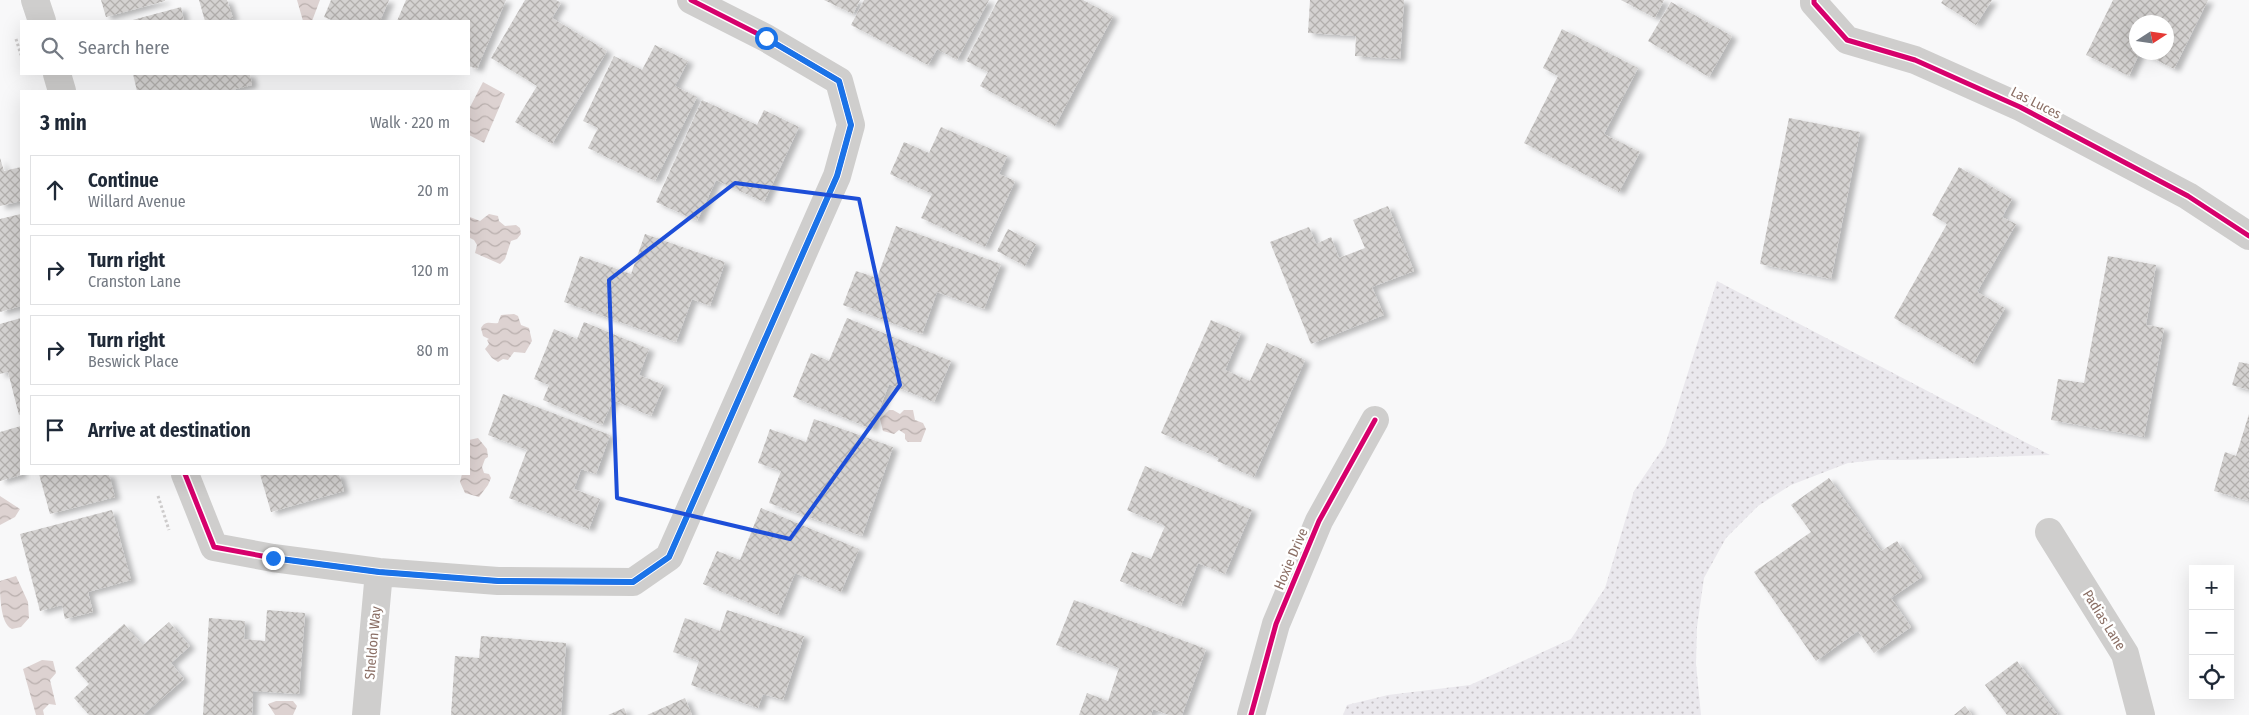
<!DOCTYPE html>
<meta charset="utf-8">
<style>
:root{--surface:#fff;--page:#f6f6f7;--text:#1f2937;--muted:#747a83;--line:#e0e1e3}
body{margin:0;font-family:"Fira Sans Condensed",sans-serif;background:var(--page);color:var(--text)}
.controls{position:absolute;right:15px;bottom:15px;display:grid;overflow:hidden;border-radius:0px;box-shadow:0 5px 20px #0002}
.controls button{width:45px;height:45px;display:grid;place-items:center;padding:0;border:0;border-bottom:1px solid var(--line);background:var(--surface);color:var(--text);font:25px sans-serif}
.compass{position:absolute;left:2129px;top:15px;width:45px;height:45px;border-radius:50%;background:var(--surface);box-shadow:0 5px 20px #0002;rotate:78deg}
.stop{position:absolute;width:15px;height:15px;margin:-11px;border:4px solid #1a73e8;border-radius:50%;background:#fff}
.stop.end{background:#1a73e8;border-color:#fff;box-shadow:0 1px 5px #0008}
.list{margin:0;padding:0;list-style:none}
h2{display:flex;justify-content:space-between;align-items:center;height:65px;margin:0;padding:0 20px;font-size:21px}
h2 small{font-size:16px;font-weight:400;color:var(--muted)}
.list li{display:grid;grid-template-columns:32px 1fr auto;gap:15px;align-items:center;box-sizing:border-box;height:70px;margin:0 10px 10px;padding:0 10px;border:1px solid var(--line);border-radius:0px}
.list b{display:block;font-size:19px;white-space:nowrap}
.list p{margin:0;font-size:16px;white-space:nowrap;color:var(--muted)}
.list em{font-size:16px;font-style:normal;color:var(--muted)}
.icon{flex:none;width:28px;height:28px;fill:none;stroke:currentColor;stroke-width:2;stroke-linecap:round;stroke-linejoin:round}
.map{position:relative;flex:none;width:2249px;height:715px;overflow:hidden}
.search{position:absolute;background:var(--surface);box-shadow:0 5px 20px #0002;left:20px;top:20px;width:450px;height:55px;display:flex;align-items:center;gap:12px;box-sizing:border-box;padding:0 18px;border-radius:0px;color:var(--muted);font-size:19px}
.panel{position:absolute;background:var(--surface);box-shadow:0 5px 20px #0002;left:20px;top:90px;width:450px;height:385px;border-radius:0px}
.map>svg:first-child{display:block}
</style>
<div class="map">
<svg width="2249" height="715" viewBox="0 0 2249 715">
<defs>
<pattern id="grass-dots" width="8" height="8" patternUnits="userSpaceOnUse" patternTransform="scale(1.25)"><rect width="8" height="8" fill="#eae8ed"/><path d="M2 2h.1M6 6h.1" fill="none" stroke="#c4c0c4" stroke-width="1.8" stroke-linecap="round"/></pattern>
<pattern id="water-waves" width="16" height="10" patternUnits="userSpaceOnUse" patternTransform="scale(1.25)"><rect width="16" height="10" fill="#ddd2d1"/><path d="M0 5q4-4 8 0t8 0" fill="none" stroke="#b9afad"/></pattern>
<pattern id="building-cross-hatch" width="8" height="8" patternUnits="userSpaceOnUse" patternTransform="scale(1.25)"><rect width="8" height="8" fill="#d4d2d1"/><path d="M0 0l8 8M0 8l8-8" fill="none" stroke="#b2afad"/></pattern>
<filter id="shadow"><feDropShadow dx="5.5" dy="3" stdDeviation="2.5" flood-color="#0004"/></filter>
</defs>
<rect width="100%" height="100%" fill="#f8f8f9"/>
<path fill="url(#grass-dots)" d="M1717 281 2050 455 1905 460H1877L1848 463 1791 485 1758 506 1726 538 1704 578 1697 627 1696 664 1701 715H1343L1347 705 1388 695 1470 685 1571 639 1605 588 1634 491 1665 445Z"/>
<path fill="url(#water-waves)" d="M297 0H320L312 21H303Z
M483 82 505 94 484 143 469 135V109Z
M489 214 498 216 499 221 505 226 516 225 520 228 521 234 517 239 511 241 505 259 500 264 475 253 477 245 474 240 470 238V217L480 221Z
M514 314 518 316 521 325 529 328 532 341 525 353 514 352 508 360 503 359 498 362 492 358 485 349 489 344 487 340 489 339 483 336 481 328C486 320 490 324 498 323L501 315Z
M889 410H893L900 414 904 410H913L915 420 923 423 926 429 921 442H908L905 439V434L899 430 894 434 883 431 880 419Z
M478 438 487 449 488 457 485 459 482 467 484 473 489 474 491 478 488 485 479 497 465 493 460 482 462 474H469V440Z
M0 496 20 509 15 517 0 525Z
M16 576 28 602 29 618 21 627 12 629C0 624 0 594 0 581Z
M42 660 53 661 56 673 50 680 56 705 49 704 43 710 44 715H36L23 669Z
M276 701H293L297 706 293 715H275L268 704Z"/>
<path fill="url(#building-cross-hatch)" filter="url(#shadow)" d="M101 0H165V1L106 17Z
M199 0H227L233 18 224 21H205Z
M331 0H389L380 21H334L324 17Z
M406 0H506L477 69 469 66V21H397Z
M525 0H556L561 3 552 18 607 51 552 144 515 122 537 86 491 58Z
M824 0H860L853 14Z
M864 0H989L957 60 937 49 928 65 851 25Z
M998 0H1083L1113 16 1055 126 980 86 988 72 966 61Z
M1310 0H1404L1400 59 1355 56 1356 36 1308 33Z
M1621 0H1664L1655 18Z
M1943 0H1992L1976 25 1941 3Z
M2113 0H2208L2174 69 2141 52H2166V22H2136V52H2140L2129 76 2086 55Z
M1671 2 1732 36 1709 77 1648 41Z
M181 7 184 21H129Z
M1562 29 1638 68 1604 134 1640 152 1619 192 1524 143 1558 76 1543 68Z
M655 45 688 61 675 86 697 97 655 181 588 148 598 128 583 121 614 56 642 70Z
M133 74H250L252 85 228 91H137Z
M702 100 757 125 764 110 799 127 764 202 716 180 697 221 656 202Z
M1789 118 1860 132 1831 279 1760 264Z
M941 127 1007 156 999 174 1015 181 985 247 921 218 932 194 890 174 904 142 929 153Z
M0 158 4 171 21 167V201L0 206Z
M1959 167 2012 199 2002 217 2016 224 1977 292 2005 308 1973 364 1894 318 1947 224 1932 215Z
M1388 206 1414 271 1372 287 1384 315 1311 344 1270 242 1309 227 1316 244 1331 237 1339 258 1365 248 1353 220Z
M21 214V306L0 312V219Z
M896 226 1001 264 984 309 937 292 922 334 843 305 856 271 877 278Z
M1008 229 1036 244 1025 266 997 251Z
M645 234 725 262 710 306 692 299 676 342 564 302 580 256 631 274Z
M2108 256 2156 265 2146 325 2164 328 2144 437 2051 420 2058 379 2084 383Z
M21 318V414L19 415 8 372 0 374V324Z
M847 318 951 361 934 402 889 384 872 429 793 397 811 353 829 361Z
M1211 320 1241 333 1225 370 1250 381 1267 343 1305 360 1254 477 1217 461 1219 458 1161 433Z
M584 322 649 349 639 375 664 385 651 416 613 400 602 425 543 400 549 385 534 379 554 329 577 339Z
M2239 362 2249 364V390L2232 385Z
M503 394 610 435 596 474 581 469 574 489 600 499 589 529 509 498 527 450 488 435Z
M2249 414V501L2214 491 2225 452 2236 456Z
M814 419 893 447 862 536 769 503 781 471 758 463 770 429 806 442Z
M21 426V474H25L0 481V432Z
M1145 466 1252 510 1225 574 1198 563 1181 606 1120 581 1132 552 1151 559 1165 526 1127 510Z
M39 474H109L115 497 50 514Z
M260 474H339L344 491 271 512Z
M1829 478 1881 551 1897 541 1922 577 1891 598 1911 627 1874 653 1858 631 1816 661 1754 572 1811 532 1791 505Z
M761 508 859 549 841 592 795 573 778 615 703 584 717 551 740 560Z
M112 510 131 580 88 592 93 612 65 619 62 605 40 611 20 534Z
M1074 600 1206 649 1182 715H1169L1153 709 1151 715H1079L1087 693 1108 701 1119 668 1056 645Z
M267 610 305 613 299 694 253 691 252 715H203L209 618 245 621 244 639 265 641Z
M727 610 804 636 783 700 763 694 758 708 691 685 699 661 673 652 685 618 720 631Z
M169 622 190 646 171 663 184 679 143 715H89L74 698 89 684 75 668 124 624 143 645Z
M481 636 566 643 561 715H451L455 656 479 658Z
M2017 661 2058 715H2007L1985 685Z
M685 698 692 715H647Z
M1965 706 1972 715H1954Z
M624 708 627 715H608Z"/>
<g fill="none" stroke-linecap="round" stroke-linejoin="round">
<path stroke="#cdcbcb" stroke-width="3" stroke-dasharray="2.5 2.5" stroke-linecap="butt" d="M16 39 21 55
M158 496 169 530"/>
<path stroke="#cfcecd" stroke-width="28" d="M35 0 42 21
M1814 0V3L1847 40 1915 60 2020 107 2188 196 2249 236
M57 74 62 91
M185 474 214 547 273 558 379 572 498 581 633 582 669 557 837 176 851 125 839 81 766 38 691 0
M2049 532 2125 654 2141 715
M366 715 379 572
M1251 715 1276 624 1319 521 1375 420"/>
<g stroke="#fff" stroke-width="8">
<path id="cycleway" d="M1814 0V3L1847 40 1915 60 2020 107 2188 196 2249 236
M185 474 214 547 273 558 379 572 498 581 633 582 669 557 837 176 851 125 839 81 766 38 691 0
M1251 715 1276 624 1319 521 1375 420"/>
</g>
<use href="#cycleway" stroke="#d6006c" stroke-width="5"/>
</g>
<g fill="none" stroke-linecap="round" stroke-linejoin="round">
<path stroke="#1a73e8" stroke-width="6" d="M273 558 379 572 498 581 633 582 669 557 837 176 851 125 839 81 766 38"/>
</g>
<path fill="none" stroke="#1d4ed8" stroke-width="4" stroke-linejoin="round" d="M735 183 859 199 900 385 790 539 617 498 609 280Z"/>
<g text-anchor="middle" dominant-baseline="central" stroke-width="5" stroke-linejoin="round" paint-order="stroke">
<g font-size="14" fill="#8b6f65" stroke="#fff">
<text transform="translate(2036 103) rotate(27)">Las Luces</text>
<text transform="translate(1291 559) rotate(-67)">Hoxie Drive</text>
<text transform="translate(2104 620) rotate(58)">Padias Lane</text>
<text transform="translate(373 643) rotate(-85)">Sheldon Way</text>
</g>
</g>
</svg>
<div class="controls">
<button>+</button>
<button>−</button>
<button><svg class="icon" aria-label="locate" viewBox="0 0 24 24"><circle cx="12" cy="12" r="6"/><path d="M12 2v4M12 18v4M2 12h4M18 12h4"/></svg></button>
</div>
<svg class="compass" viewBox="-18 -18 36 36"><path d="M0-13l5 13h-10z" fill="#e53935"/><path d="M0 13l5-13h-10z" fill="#747a83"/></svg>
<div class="stop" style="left:766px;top:38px"></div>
<div class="stop end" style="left:273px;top:558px"></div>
<div class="search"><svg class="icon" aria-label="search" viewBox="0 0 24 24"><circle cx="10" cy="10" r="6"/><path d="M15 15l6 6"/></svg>Search here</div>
<section class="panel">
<h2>3 min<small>Walk · 220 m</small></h2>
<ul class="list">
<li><svg class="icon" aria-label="ahead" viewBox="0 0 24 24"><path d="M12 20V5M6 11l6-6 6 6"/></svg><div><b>Continue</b><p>Willard Avenue</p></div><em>20 m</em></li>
<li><svg class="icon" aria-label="right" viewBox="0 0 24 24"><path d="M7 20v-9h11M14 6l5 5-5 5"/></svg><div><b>Turn right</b><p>Cranston Lane</p></div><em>120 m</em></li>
<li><svg class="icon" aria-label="right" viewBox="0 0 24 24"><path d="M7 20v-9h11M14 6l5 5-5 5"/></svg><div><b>Turn right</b><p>Beswick Place</p></div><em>80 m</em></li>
<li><svg class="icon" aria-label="arrive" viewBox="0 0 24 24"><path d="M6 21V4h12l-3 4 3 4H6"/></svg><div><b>Arrive at destination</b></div></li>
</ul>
</section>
</div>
